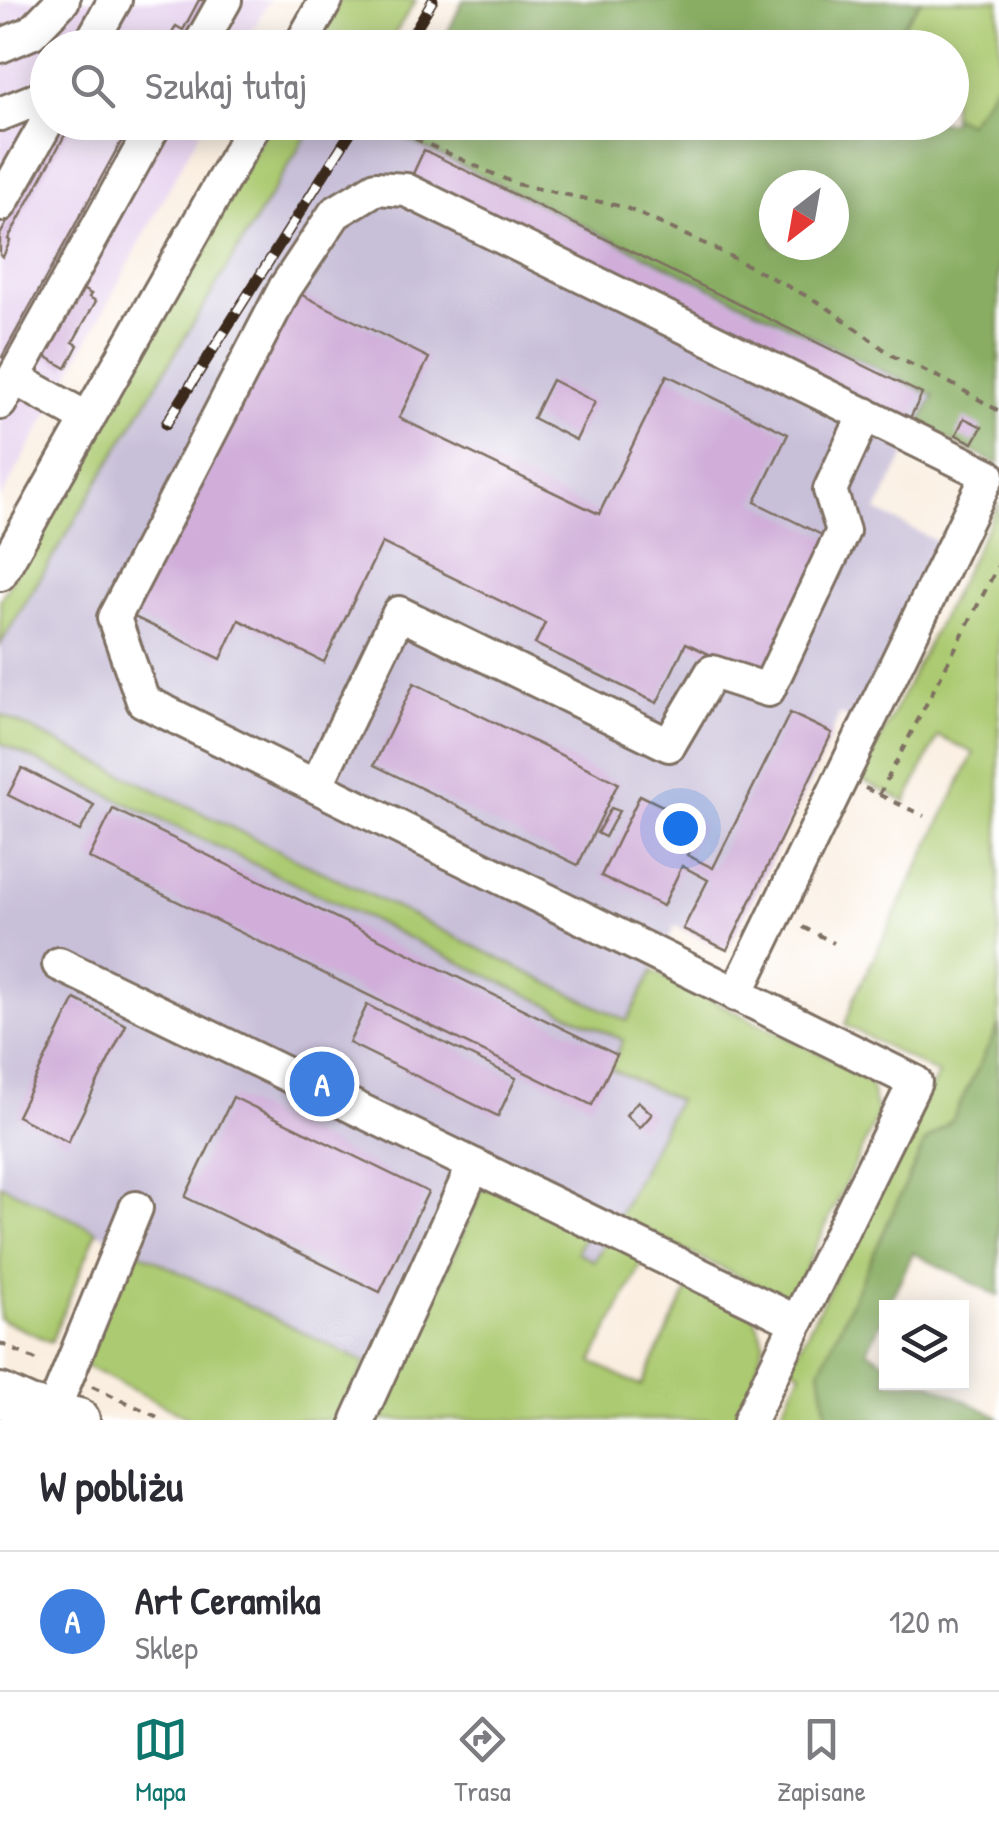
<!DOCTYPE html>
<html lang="pl">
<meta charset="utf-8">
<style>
:root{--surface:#fff;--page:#f7f7f7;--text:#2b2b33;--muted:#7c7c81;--line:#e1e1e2;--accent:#0f766e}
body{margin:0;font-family:"Patrick Hand",sans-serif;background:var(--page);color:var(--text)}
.controls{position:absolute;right:30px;bottom:30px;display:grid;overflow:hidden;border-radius:0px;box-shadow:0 5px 25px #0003}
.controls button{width:90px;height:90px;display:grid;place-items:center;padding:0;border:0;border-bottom:2px solid var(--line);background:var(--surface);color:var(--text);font:50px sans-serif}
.compass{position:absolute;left:759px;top:170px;width:90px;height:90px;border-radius:50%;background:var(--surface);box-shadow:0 5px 25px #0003;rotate:211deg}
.you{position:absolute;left:680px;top:828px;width:35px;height:35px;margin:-25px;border:8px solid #fff;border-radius:50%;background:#1a73e8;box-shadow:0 0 0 15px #1a73e833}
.badge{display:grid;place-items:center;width:65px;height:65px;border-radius:50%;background:var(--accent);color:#fff;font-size:32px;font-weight:700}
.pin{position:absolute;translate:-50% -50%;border:5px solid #fff;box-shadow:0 2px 10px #0006}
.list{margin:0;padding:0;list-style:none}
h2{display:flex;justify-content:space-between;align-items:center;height:130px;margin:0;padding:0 40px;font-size:42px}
h2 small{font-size:32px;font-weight:400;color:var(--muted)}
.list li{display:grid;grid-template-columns:65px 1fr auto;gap:30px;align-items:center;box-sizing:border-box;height:140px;padding:0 40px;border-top:2px solid var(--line)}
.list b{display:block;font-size:38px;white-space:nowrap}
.list p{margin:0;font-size:32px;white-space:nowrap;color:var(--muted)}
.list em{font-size:32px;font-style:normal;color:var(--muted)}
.icon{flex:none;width:55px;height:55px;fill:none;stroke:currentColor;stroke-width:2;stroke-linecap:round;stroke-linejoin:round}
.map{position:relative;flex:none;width:999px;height:1420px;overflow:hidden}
.search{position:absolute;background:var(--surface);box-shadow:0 5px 25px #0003;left:30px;right:30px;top:30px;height:110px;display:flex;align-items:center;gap:25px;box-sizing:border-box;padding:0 35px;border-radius:55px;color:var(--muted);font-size:38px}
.sheet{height:270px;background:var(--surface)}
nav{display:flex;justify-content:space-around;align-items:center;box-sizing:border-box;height:140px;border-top:2px solid var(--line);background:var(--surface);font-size:28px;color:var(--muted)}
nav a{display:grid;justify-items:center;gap:5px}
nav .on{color:var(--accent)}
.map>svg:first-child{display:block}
</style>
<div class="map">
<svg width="999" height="1420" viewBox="0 0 999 1420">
<rect width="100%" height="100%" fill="#fff"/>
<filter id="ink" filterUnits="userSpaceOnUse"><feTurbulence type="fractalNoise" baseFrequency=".01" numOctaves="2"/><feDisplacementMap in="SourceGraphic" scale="20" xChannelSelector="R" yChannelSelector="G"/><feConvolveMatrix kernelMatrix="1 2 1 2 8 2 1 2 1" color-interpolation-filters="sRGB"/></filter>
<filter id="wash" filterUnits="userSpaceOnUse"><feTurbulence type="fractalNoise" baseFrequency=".0048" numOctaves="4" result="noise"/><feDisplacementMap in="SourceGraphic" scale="40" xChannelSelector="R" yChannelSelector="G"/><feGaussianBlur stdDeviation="2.25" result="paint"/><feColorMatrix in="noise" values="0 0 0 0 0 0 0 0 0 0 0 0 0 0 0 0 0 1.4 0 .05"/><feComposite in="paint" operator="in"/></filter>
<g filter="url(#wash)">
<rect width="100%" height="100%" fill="#faeee0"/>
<path fill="#e7d2ef" d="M10 0H269L244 47 48 48V122L204 123 64 385 0 500V4Z"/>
<path fill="#c8bfd8" d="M314 123H375L935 396 877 511 942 544 855 722 840 714 818 765 727 950 675 926 628 1021 0 714V645Z
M0 744 623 1041 610 1069 677 1100 515 1420H481L0 1184Z"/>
<path fill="#acca71" stroke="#747a48" stroke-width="2.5" d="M339 0H416L386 47 312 48Z
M921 0H999V80L968 124 952 115V48H887Z
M270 123H314L0 645V600Z
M999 503V1025L952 1120 925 1143 820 1370 828 1420H777L801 1372 790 1366 938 1074 845 1025 855 996 974 753 938 736 906 802 860 779Z
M0 714 627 1021 653 971 839 1063 870 1084 878 1115 795 1291 783 1297 617 1219 677 1100 610 1068 623 1040 0 743Z
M486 1181 588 1226 577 1252 594 1261 609 1235 644 1259 592 1362 641 1386 690 1285 753 1313 764 1342 752 1385 734 1420H379Z
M0 1184 97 1231 51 1342 0 1319Z
M130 1248 366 1363 338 1420H194L81 1364Z"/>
<path fill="#89ae63" stroke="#626c40" stroke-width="2.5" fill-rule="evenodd" d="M463 0H921L887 47H441Z
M999 80V465L919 425 934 396 388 130 393 122H952V115L968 123ZM774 185H834V245H774Z
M999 1025V1296L913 1253 867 1351 886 1362V1382L929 1383 999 1417V1420H828L820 1370 925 1142 952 1120Z"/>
<g id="blocks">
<path fill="#d0aed9" d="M199 0H210L183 48H173L175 45 168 41 176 26 183 30Z
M62 122H72L8 239 10 241 3 257 0 255V235Z
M132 122H142L9 361 2 357Z
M424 150 922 394 909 420 412 176Z
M75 285 91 294 89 297 96 301 73 342 78 345 66 368 38 352Z
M296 292 429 358 399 418 599 514 667 375 788 434 755 502 832 540 763 680 686 643 657 703 535 644 545 623 382 543 324 662 239 620 221 659 130 615Z
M552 380 595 402 576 440 533 418Z
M964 418 982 427 973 443 956 435Z
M414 683 618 783 578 865 374 765Z
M790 713 832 733 727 950 683 929 708 880 682 866 663 906 601 876 640 795 702 825 687 855 713 868Z
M22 768 94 805 80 831 8 795Z
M611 808 619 811 605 837 597 833Z
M113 809 617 1055 592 1105 89 858Z
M75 999 126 1025 68 1142 17 1116Z
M367 1005 516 1078 498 1116 349 1043Z
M233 1097 428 1192 380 1292 185 1197Z
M638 1101 652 1114 640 1128 626 1115Z"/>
</g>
</g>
<g filter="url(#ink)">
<use href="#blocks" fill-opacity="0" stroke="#7e6f62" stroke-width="2.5"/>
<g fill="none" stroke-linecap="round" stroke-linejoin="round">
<g stroke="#7e6f62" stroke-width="38">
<path id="minor" d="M0 46 31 33 63 0
M88 48 115 0
M198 48 225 0
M299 48 326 0
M0 114 48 95
M0 205 48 120
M14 378 88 419
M0 403 156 122
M0 574 256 122
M316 786 399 613 669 745 712 672 768 690 843 531 830 490 865 414
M59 964 797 1322 750 1420
M736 995 988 475 406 190 376 188 335 213 285 288 114 618 143 701 915 1082 797 1322
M57 1401 136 1208
M358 1420 474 1165"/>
</g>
<g stroke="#7e6f62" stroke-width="48">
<path id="major" d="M0 1395 29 1408 78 1420"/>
</g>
<path stroke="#7e6f62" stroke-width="4" stroke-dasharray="8 8" stroke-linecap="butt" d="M388 122 396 130 516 184 624 207 712 247 824 305 893 356 945 380 999 411
M865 788 924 816
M879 795 999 564
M803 927 834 943
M0 1343 42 1363
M92 1386 164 1420"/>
<use href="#minor" stroke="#fff" stroke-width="32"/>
<use href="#major" stroke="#fff" stroke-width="42"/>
<g stroke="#3b2a1e" stroke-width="11">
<path id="rail" d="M404 48 433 0
M166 424 357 122"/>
</g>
<use href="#rail" stroke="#fff" stroke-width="8" stroke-dasharray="22" stroke-linecap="butt"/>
</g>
</g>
</svg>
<div class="controls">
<button><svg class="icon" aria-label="layers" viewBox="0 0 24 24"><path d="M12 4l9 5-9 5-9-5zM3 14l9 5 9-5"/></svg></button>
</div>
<svg class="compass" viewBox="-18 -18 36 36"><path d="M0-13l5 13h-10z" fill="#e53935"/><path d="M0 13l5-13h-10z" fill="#7c7c81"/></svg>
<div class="you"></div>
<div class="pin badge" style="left:322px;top:1084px;background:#3f7fe0">A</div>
<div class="search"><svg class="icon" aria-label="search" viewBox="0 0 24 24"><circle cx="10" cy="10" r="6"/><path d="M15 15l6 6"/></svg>Szukaj tutaj</div>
</div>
<section class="sheet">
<h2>W pobliżu<small></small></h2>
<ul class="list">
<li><span class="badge" style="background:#3f7fe0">A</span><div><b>Art Ceramika</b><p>Sklep</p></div><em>120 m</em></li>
</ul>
</section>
<nav>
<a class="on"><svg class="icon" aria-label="map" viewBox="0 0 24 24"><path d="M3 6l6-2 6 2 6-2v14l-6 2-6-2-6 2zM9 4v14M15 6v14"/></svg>Mapa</a>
<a><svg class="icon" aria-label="directions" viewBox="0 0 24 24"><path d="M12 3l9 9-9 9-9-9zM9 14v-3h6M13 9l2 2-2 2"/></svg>Trasa</a>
<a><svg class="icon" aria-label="saved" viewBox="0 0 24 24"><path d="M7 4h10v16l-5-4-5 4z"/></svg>Zapisane</a>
</nav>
